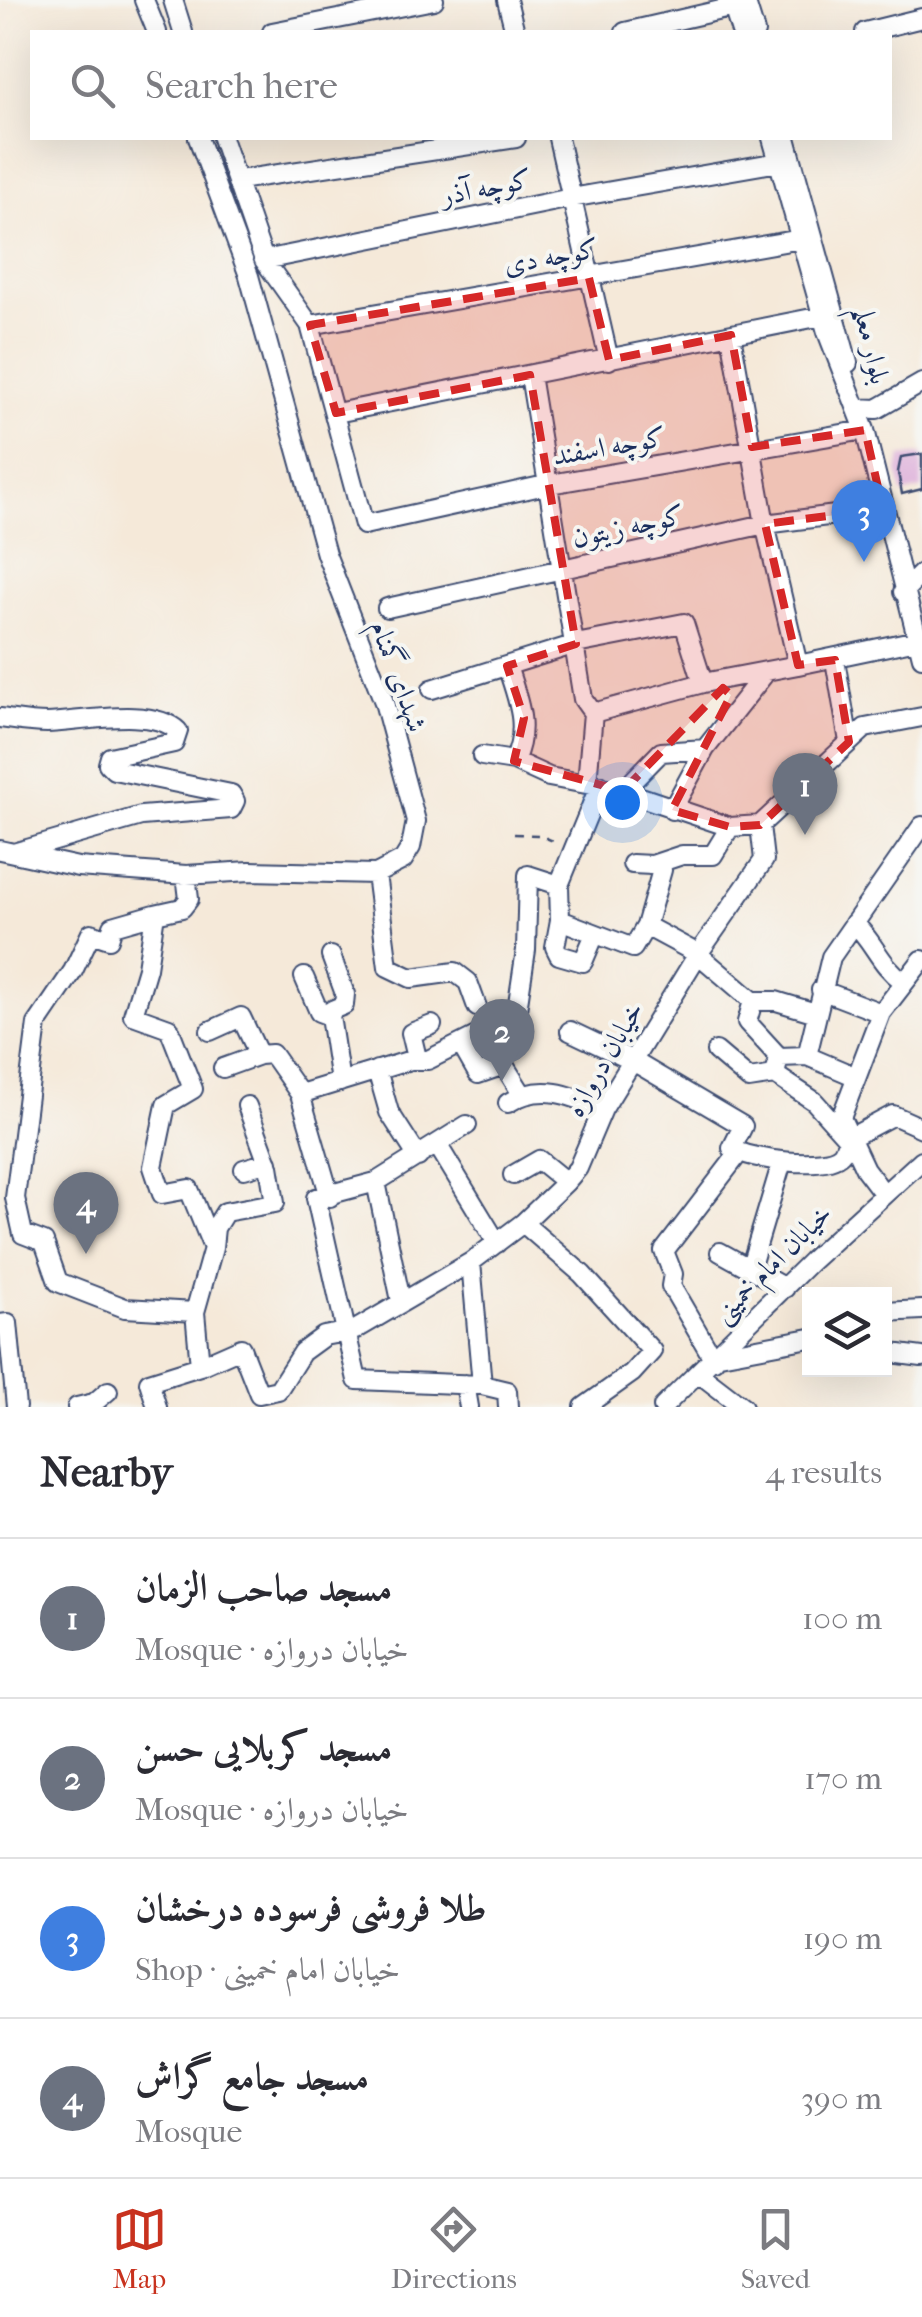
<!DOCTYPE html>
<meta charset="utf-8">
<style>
:root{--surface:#fff;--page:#f7f7f7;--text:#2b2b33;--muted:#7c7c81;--line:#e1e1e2;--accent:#c8321e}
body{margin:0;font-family:"IM FELL French Canon",Amiri,serif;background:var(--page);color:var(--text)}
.controls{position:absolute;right:30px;bottom:30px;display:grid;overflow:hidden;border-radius:0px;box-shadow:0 10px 40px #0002}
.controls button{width:90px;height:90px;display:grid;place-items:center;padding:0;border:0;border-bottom:2px solid var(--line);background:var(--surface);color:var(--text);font:50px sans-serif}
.you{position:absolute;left:622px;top:802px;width:35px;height:35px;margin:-25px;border:8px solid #fff;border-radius:50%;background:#1a73e8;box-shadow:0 0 0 15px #1a73e833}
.badge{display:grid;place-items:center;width:65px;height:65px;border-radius:50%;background:var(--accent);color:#fff;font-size:32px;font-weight:700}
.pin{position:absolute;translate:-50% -82px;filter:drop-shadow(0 2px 5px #0008)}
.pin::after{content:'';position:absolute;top:52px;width:35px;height:30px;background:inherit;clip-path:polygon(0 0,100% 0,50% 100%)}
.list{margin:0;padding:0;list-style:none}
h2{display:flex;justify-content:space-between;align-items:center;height:130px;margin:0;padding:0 40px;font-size:42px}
h2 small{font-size:32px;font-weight:400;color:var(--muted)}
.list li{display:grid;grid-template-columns:65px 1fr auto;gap:30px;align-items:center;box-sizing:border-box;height:160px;padding:0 40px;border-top:2px solid var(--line)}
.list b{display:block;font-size:38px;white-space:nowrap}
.list p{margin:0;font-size:32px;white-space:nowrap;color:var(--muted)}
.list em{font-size:32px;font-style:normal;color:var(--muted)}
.icon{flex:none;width:55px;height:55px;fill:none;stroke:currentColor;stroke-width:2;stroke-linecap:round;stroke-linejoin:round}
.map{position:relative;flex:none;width:922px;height:1407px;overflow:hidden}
.search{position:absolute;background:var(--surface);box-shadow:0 10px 40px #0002;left:30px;right:30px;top:30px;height:110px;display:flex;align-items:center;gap:25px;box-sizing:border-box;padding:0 35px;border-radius:0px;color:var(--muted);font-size:38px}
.sheet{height:770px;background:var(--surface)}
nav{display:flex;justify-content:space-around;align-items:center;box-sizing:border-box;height:140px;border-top:2px solid var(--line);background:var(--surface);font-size:28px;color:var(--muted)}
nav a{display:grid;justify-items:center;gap:5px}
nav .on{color:var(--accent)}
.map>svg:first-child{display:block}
</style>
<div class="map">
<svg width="922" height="1407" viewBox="0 0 922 1407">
<rect width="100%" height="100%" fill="#f6f6f2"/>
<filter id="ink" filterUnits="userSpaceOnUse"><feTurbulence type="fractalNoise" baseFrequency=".01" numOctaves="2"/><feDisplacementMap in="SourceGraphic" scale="20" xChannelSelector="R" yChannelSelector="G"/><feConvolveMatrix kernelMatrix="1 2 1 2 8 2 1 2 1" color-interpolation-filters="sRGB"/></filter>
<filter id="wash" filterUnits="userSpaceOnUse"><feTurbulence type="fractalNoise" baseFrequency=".0048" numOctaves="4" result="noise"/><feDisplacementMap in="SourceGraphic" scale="40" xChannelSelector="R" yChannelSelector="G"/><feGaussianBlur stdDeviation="2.25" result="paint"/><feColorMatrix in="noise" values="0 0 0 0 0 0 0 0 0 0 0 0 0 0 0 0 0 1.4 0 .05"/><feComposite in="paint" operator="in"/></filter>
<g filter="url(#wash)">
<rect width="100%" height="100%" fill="#f5e9d9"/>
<g id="blocks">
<path fill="#dfb4db" d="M922 454V489L902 494 898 472 901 457Z"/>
</g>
</g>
<g filter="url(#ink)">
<use href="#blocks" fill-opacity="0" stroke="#3c4b70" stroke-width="2.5"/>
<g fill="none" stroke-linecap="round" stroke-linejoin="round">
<g stroke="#3c4b70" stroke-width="22">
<path id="minor" d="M144 0 157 32
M173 0 183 32
M507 0 515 32
M731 0 741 32
M745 0 755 32
M272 32 434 0
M625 32 734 7
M865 32 922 18
M222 138 264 260 310 325 364 525 550 484 865 430
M558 138 609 360
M772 138 827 332 865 430 922 657
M786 138 848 363
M239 180 516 138
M264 260 571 198 779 162
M310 325 801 239
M731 335 765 524 798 665 917 640
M530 375 583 699 593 713 587 783
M857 408 877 409 922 383
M336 413 822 316
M903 592 922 573
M387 608 765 524 883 509
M835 660 849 742
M507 666C518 701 530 726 514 761
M432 689 576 644 684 623 703 683
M593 713 703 683 798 665
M0 718C15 720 32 723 47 723 81 722 153 706 178 731L174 743 110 757 108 764 114 770 231 794 235 801 231 809 141 816 17 852
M482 756 514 761 549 777 623 791 730 827 760 825
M600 785 559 885 560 920 633 948 646 926 662 870 659 863
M623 791 661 752 705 749
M672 810 705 749 766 672
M0 850 78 867 186 875 250 871 376 874 403 860 411 847 416 821 384 702 326 554 249 276 198 138
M632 864 652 865 682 855H713L730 827
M376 874 388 967 411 978 455 972 468 982 477 1007
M186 875 189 899 182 908 155 914 147 968 133 1015 169 1028 193 1089 166 1105 153 1167 162 1194 189 1189 213 1248 195 1312
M155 914 113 926 109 939 91 933 73 971 37 1024 15 1198 23 1234 44 1242 58 1282 125 1308 195 1312 200 1366 241 1348 259 1394 278 1390
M560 920 555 947 559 955 583 962 595 934
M854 923C875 943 879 964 904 982
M646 926 698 954 753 1001 747 1022 779 1057 775 1075 814 1101 848 1139
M331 956 345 994 344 1005 332 1010 330 1016 340 1082
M304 977 319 1012 330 1016
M821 990 881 1013
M753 1001H776L816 1013
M515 1023 526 950 528 875 559 885
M210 1031 241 1017 259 1055 272 1054 300 1094 330 1197
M570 1031 633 1061 743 1126 732 1148C749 1160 826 1170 841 1154 845 1150 846 1144 848 1139
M462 1046 478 1074 504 1065 522 1094
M716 1051 749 1079 775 1075
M807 1056 831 957 922 826
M779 1057 807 1056 854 1076
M417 1058 411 1033 432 1025
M223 1068 259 1055
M377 1070 389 1112 418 1157
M300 1094 411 1060H428L486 1031
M508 1103C540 1082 571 1095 603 1109
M467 1125 376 1182 316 1198 357 1380 482 1385 507 1391 508 1407
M848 1139 893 1115 922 1128
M437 1144 497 1243
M244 1169 268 1162
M513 1175 539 1160 566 1182
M376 1182 401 1301
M884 1194 865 1169 841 1118 881 1013 922 960
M523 1223 582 1274 652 1351 632 1373 584 1407
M213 1247 215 1228 225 1212 275 1203 269 1166 247 1106
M720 1252 785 1288
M471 1262 482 1385
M750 1269 782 1162
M884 1312 922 1310
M0 1324 8 1323 16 1407
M884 1352 922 1357
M720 1355 810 1338
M714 1360 671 1286 673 1274 664 1251 739 1153
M700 1374 743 1407
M465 1384 469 1407
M278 1390 302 1352 324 1336 355 1330 471 1262 523 1223 566 1182 578 1168 603 1109 698 954 764 860 760 825 865 728 922 717
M77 1407 94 1403 108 1391
M157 1407 149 1382 200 1366
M663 1407 811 1261 922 1160"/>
</g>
<path stroke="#3c4b70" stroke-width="2.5" stroke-dasharray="8 8" stroke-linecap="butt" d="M514 834 539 835 560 844"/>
<use href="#minor" stroke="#fff" stroke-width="18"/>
</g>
</g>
<path fill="#d62828" fill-opacity="0.2" stroke="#d62828" stroke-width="8" stroke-dasharray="20 12" stroke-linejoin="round" d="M589 278 609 360 731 335 752 447 865 430 883 509 765 524 798 665 835 660 849 742 760 825 730 827 672 810 731 695 723 688 623 791 514 761 524 718 507 666 576 644 530 375 336 413 310 325Z"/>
<g text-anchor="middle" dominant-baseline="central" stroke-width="8" stroke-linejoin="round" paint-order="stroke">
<g font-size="28" fill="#1b2f5e" stroke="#f6f6f2">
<text transform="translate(486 187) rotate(-11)">کوچه آذر</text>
<text transform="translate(551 256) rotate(-10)">کوچه دی</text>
<text transform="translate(872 345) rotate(77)">بلوار معلم</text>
<text transform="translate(609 446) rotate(-10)">کوچه اسفند</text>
<text transform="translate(628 526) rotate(-12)">کوچه زیتون</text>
<text transform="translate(399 676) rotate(70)">شهدای گمنام</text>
<text transform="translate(604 1059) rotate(-60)">خیابان دروازه</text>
<text transform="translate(772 1263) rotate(-45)">خیابان امام خمینی</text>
</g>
</g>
</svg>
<div class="controls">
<button><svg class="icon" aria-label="layers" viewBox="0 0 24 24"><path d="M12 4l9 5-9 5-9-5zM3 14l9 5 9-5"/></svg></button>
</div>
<div class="you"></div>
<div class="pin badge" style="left:805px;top:835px;background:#6b7280">1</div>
<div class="pin badge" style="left:502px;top:1081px;background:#6b7280">2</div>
<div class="pin badge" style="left:864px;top:562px;background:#3f7fe0">3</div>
<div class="pin badge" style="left:86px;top:1254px;background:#6b7280">4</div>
<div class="search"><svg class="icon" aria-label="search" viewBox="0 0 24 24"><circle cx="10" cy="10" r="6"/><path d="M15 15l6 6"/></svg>Search here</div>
</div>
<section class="sheet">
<h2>Nearby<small>4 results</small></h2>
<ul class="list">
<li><span class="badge" style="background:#6b7280">1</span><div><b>مسجد صاحب الزمان</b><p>Mosque · خیابان دروازه</p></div><em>100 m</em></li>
<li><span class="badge" style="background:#6b7280">2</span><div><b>مسجد کربلایی حسن</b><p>Mosque · خیابان دروازه</p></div><em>170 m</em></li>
<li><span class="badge" style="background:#3f7fe0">3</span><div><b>طلا فروشی فرسوده درخشان</b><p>Shop · خیابان امام خمینی</p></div><em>190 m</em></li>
<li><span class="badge" style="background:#6b7280">4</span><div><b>مسجد جامع گراش</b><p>Mosque</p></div><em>390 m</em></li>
</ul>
</section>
<nav>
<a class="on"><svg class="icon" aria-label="map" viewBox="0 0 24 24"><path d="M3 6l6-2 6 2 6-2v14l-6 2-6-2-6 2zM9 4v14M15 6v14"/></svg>Map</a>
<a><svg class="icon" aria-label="directions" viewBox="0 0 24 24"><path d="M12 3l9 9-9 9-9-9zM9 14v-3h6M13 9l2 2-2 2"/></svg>Directions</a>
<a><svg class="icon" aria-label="saved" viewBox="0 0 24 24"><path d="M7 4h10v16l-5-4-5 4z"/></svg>Saved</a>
</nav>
